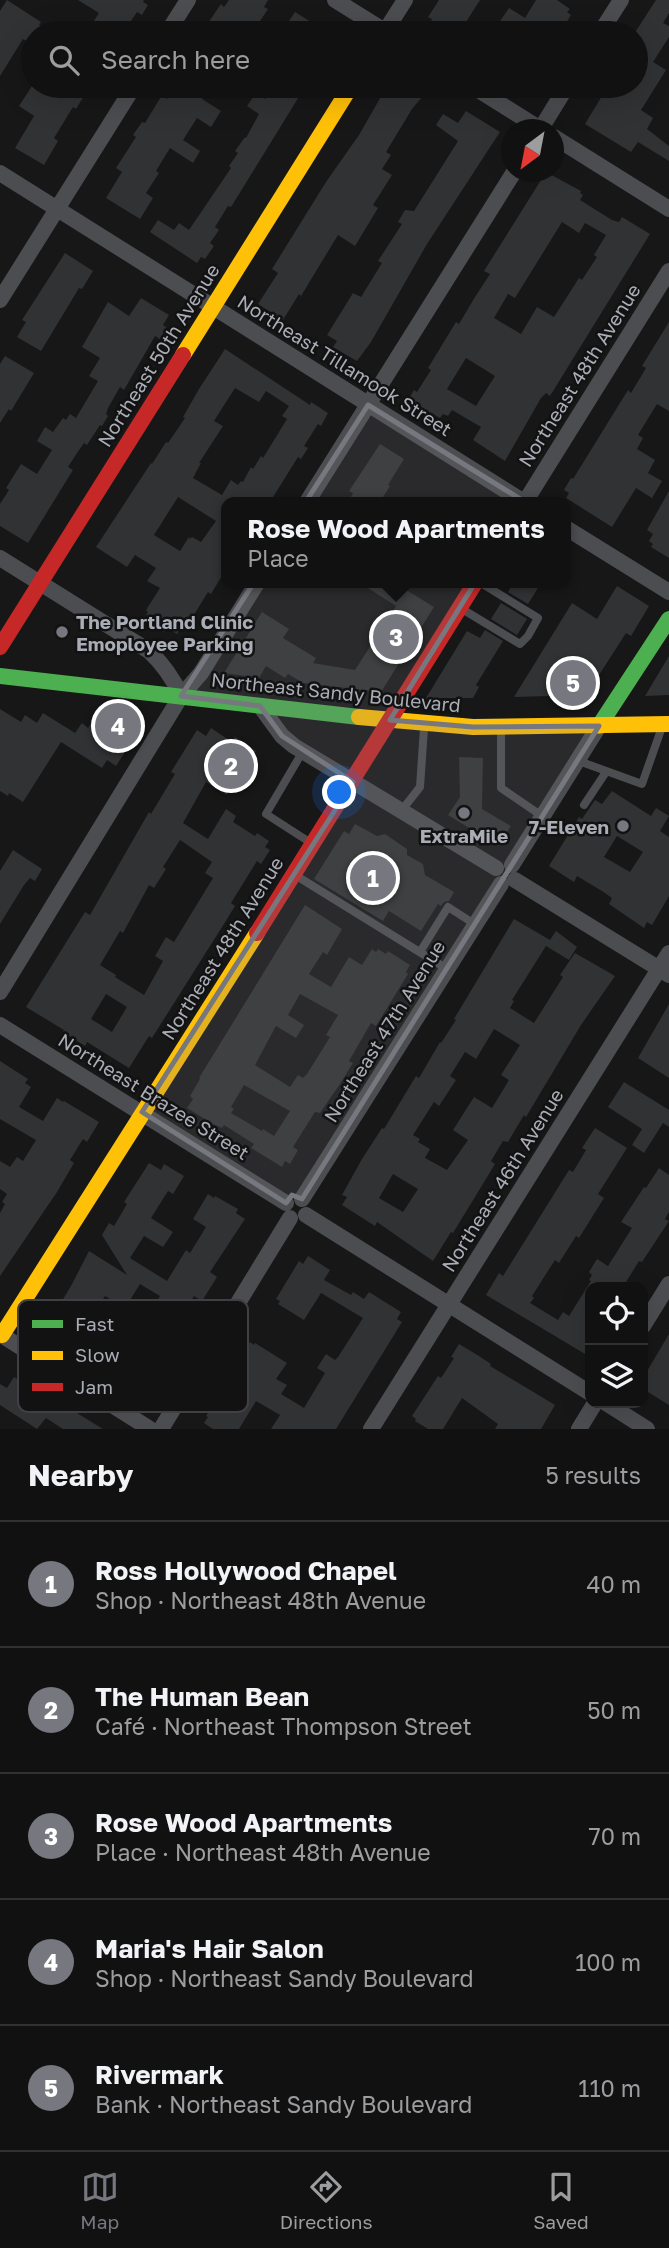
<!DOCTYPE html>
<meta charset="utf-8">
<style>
:root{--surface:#111112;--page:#1e1f20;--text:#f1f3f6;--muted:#9c9d9f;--line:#303132;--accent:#77787f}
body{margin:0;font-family:"Golos Text",sans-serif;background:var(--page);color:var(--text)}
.controls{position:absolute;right:21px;bottom:21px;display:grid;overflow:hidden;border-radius:14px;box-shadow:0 7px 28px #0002}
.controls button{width:63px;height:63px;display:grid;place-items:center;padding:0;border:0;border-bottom:2px solid var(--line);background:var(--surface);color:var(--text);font:35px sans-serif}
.compass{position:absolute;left:501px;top:119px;width:63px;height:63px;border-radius:50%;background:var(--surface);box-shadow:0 7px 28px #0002;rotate:212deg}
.you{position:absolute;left:340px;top:793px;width:24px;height:24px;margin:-18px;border:5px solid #fff;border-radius:50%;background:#1a73e8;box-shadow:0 0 0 10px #1a73e833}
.badge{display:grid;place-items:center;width:46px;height:46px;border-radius:50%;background:var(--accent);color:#fff;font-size:23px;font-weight:700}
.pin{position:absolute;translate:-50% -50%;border:4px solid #fff;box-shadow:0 2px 7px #0006}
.popup{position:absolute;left:221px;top:497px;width:350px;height:91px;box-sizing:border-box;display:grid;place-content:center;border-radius:14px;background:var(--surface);filter:drop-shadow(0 2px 5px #0005);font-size:23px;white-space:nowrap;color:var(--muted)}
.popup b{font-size:26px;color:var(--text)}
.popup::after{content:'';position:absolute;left:50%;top:100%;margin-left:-14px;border:14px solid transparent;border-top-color:var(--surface)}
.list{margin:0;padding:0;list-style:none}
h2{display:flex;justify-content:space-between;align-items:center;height:91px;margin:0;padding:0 28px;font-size:30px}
h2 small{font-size:23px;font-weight:400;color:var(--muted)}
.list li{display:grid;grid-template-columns:46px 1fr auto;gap:21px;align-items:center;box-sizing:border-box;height:126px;padding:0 28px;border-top:2px solid var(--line)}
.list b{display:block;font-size:26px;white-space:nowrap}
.list p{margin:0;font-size:23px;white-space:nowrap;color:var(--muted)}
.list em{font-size:23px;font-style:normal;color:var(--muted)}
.icon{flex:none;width:38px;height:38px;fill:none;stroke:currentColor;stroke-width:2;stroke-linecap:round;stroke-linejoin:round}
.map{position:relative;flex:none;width:669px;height:1429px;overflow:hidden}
.search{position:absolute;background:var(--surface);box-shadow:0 7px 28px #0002;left:21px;right:21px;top:21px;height:77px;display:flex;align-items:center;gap:18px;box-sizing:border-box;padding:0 24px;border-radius:38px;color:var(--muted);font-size:26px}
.sheet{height:721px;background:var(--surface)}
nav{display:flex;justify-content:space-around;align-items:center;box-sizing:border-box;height:98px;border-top:2px solid var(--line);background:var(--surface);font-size:19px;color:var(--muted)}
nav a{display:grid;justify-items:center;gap:4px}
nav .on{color:var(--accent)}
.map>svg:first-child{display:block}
</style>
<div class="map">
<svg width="669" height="1429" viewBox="0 0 669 1429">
<rect width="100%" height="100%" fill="#171718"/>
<path fill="#313233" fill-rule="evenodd" d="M7 0 41 22 39 25 53 33H33L28 42 23 39 0 76V11Z
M78 0H144L143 2 148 5 142 15 137 12 123 33H86L99 13Z
M229 0H268L264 7 268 9 252 33H223L208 23 221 4 224 7Z
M439 0H480L466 22 485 33H441L429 25 432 19 428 17Z
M536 0H557L570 9 567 12 571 15 560 33H492L509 8 525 18Z
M656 0H669V13L663 23 669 26V37L653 62 666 70 641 110 653 118 647 129 669 146V161L638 142 631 152 585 124 608 86H636V31Z
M295 12 329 33H281Z
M32 86 41 92 45 86H90L76 109 73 107 54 138 58 141 44 165 15 148 34 116 19 106Z
M176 86H210L202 99 221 111 211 127 197 118 183 140 200 151 193 163 170 148 156 171 159 173 146 193 153 198 140 219 106 198 122 172 116 168 136 137 133 135 142 122 145 123 162 95 167 99Z
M274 86H284L300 95 231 207 228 206 215 227 219 230 210 243 214 246 205 259 201 257 197 263 150 232 158 220 174 230 179 223 189 230 231 168 229 166 238 153 235 151 245 137 246 138 259 114 247 106 256 93 265 99Z
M387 86H420L417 91 423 96 412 109 386 152 391 155 382 169 392 175 373 205 378 208 355 246 338 235 301 296 299 294 283 320 258 304 278 273 272 269 326 182 359 135Z
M466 111 500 132 427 244 371 342 357 361 333 347 337 341 327 335 353 293 361 297 382 263 378 261 402 224 398 222 405 210 414 211 458 141 436 125 443 114 458 123Z
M546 172 581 191 580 193 583 195 580 200 612 220 619 222 622 217 650 234 550 396 546 393 541 398 505 461 473 440 481 427 452 410 448 416 443 414 440 418 408 400 414 390 417 392 431 370 428 368 456 322 459 324 475 297 490 274 484 271ZM562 222 579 233 585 223 606 235 594 255 597 257 582 280 579 278 554 317 537 307 521 334 494 318 508 294 515 298ZM466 358 495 376 476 406 447 389Z
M65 253 93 271 82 289 79 288 41 351 17 337 26 322 22 320Z
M141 298 169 315 163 325 167 328 160 339 155 336 124 390 120 387 108 408 106 414 108 416 102 426 100 425 87 445 84 443 75 456 68 467 73 470 28 543 0 526V504L9 490 6 488 21 464 37 474 52 450 37 441 45 427 53 432 63 418 66 420 70 414 76 418 98 381 89 376 100 358 82 347 108 302 129 316Z
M669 322V411L657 404 638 435 643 438 637 449 655 460 648 473 662 481 652 498 636 488 612 527 566 498 569 493 564 490 571 478 573 479 628 390 631 393 646 368 642 366Z
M225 349 310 405 311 402 328 413 321 426 318 424 304 446 308 448 301 459 298 457 270 502H226V513L221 521 226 524V569L211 594 208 592 187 626 183 624 177 634 167 628 164 632 152 625 155 620 146 615 148 612 146 610 160 588 147 581 156 568 135 555 127 567 96 547 151 463 152 464 166 442 168 443 185 418 183 417 199 389ZM235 388 259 402 266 391 289 406 282 416 287 419 263 458 261 456 253 469 251 467 243 482 241 481 238 485 231 480 222 495 193 478 201 463H199L223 426 214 421ZM178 497 216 521 201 542 192 537 190 539 189 537 180 551 154 535Z
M5 356 34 373 11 411 9 409 0 423V364Z
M380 444 404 459 388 485 390 486 380 502H360L351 497 353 493 349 491Z
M669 491V558L651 547 653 544 649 541 653 534 647 530Z
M360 583H395L434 607 381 692 303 683 288 674 285 678 266 666 259 678 224 673 262 612 289 629 283 638 316 658 313 663 355 670 396 606Z
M513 583H541L528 604 508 592Z
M617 586 649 606 631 636 626 633 592 686 590 685 584 695 514 697 572 603 597 619Z
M501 603 527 619 517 635 491 619Z
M485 630 503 641 476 685 479 687 473 698H426L467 631 480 638Z
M669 656V695L645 696Z
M0 709 21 722 25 715 37 723 43 713 75 733 82 723 88 728 95 717 144 722 116 766 107 760 102 768 61 742 23 802 9 793 8 796 0 791Z
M211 728 232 742 235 737 256 751 227 795 206 782 183 823 208 839 226 809 236 816 233 822 255 836 257 833 269 841 265 847 270 850 261 864 257 861 231 903 235 906 222 927 152 1038 149 1036 129 1068 87 1042 85 1046 63 1032 64 1030 26 1007 85 912 90 915 149 812 151 814 175 774 171 772 197 730 206 736ZM180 840 212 862 205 873 213 878 174 942 166 937 155 956 163 961 144 995 115 977 116 975 100 965 120 931 123 933 149 885 154 888 166 869 163 867ZM106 994 127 1007 112 1032 91 1019Z
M459 757 483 758 482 809 511 826 498 846 448 815 460 797Z
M612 791 651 816 656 808 669 816 660 831 669 837V896L652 925 647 922 644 928 609 904 612 898 602 891 577 876 574 882 549 866 579 817 582 819 595 800 602 804ZM617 836 643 852 630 872 604 857Z
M355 824 377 836 385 834 407 849V855L423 864 425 875 454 892 449 901 444 902 441 906 438 904 421 931 389 911 383 921 314 879 344 831 349 834Z
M13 850 42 869 35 881 30 878 24 885 0 924V871Z
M305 905 342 929 327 955 323 952 309 974 331 987 349 957 362 965 372 949 376 952 378 949 386 954 388 951 410 965 406 972 408 974 376 1026 371 1023 349 1061 353 1063 340 1084 320 1113 315 1112 293 1147 298 1150 290 1164 285 1161 282 1167 251 1148 254 1144 224 1125 222 1128 213 1124 187 1108 193 1099 190 1096 200 1079 199 1078ZM300 994 338 1015 326 1035 330 1037 307 1074 303 1078 298 1075 290 1087 255 1065 276 1026 296 1038 304 1025 288 1015ZM244 1085 290 1111 274 1136 263 1129 262 1131 231 1113 234 1109 231 1107Z
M514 919 550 940 556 931 577 947 569 960 546 946 512 1000 514 1001 510 1008 534 1023 563 977 560 975 575 953 615 976 581 1025 526 1117 524 1115 508 1142 503 1141 491 1161 495 1164 453 1233 451 1232 433 1261 377 1222 375 1226 342 1205 347 1197 342 1195 362 1159 382 1128 384 1129 416 1076 419 1078 440 1042 441 1043 456 1020 454 1019ZM494 1029 520 1045 501 1075 509 1080 492 1108 474 1097 453 1130 468 1140 447 1170 425 1158 430 1149 418 1142 420 1139 413 1135 434 1102 439 1106 456 1080 450 1076 465 1052 476 1059ZM393 1174 418 1189 403 1212 379 1198Z
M669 1004V1078L638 1058Z
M0 1061 28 1079 25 1083 31 1087 19 1107 43 1121 57 1098 63 1102 64 1101 99 1122 87 1142 83 1139 70 1160 74 1163 57 1192 0 1276V1213L5 1204 2 1202 7 1194 0 1189V1161L10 1167 17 1157 23 1161 36 1140 0 1119Z
M624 1082 669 1110V1127L663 1123 644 1153 632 1145 642 1129 608 1107Z
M595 1128 627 1148 598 1194 604 1198 579 1238 576 1236 559 1263 555 1260 532 1296 534 1298 530 1303 558 1320 563 1312 569 1316 591 1281 589 1280 592 1275 589 1272 597 1259 608 1266 632 1228 621 1222 644 1187 646 1188 659 1168 669 1175V1212L665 1219 669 1221 642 1262 639 1261 623 1287H590V1345L585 1354 486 1295 499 1273 503 1276 569 1170 573 1172 586 1150 582 1148Z
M149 1163 161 1170 164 1164 184 1176 173 1194 168 1191 151 1218 173 1232 163 1247 144 1236 130 1258 167 1281 186 1250 190 1253 206 1227 193 1219 208 1194 214 1198 215 1196 238 1209 236 1213 245 1219 210 1272 217 1277 202 1301 194 1296 173 1330 183 1336 171 1356 169 1355 145 1394 78 1352 74 1349 76 1345 47 1326 71 1286 89 1251 127 1275 102 1235 109 1223 114 1226 127 1204 124 1202ZM140 1284 160 1296 127 1352 86 1327 105 1296 125 1308Z
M308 1256 330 1270 324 1280 351 1295 353 1292 364 1299 369 1292 401 1312 397 1319 402 1322 336 1429H271L280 1415 256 1401 239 1429H213L204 1423 208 1417 206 1416 221 1392 219 1390 250 1342 254 1345 255 1343 287 1363 276 1379 287 1385 281 1394 304 1408 325 1373 317 1368 326 1354 335 1360 338 1357 363 1318 321 1293 304 1320 278 1304 280 1301 276 1299 299 1261 303 1264Z
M669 1334V1405L643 1389V1378Z
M459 1344 479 1356 491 1364 490 1366 555 1405 541 1429H495L498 1424 462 1398 443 1429H428L415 1421 416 1419 412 1416 438 1376 441 1378 454 1358 451 1357Z
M14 1377 59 1405 64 1396 77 1403 72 1410 103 1429H63L46 1418 37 1429 0 1405V1384L7 1388Z"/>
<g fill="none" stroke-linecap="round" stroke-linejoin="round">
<path stroke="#4c4d50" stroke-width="8" d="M462 609 520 644 528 636 538 618 481 583
M501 728V788L542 816
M303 751 266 814 311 843
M576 760 642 784 662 727
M584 805 606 772
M402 810 420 787 424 728
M295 875 447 969
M420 952 448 907 476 925"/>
<path stroke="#4c4d50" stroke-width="16" d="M335 0 388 33
M167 33 188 0
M384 33 405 0
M600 33 621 0
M472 86 542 130
M540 130 567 86
M554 137 669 209
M0 173 524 502
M0 300 134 86
M307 502 514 172
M525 502 669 271
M566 528 669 592
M0 558 149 651C164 665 173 678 181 696
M260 706 282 736 294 746 496 868
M512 865 599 726
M515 880 669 975
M0 992 181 696 201 673 257 583
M0 1025 286 1203
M302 1199 501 884
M306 1215 590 1393
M643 1326 669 1284
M0 1334 150 1429
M606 1403 647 1429
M161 1429 290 1218
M371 1429 669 953
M579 1429 595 1403"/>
<path stroke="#4caf50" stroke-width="16" d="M0 676 359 717
M599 726 669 619"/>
<path stroke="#ffc107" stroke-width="16" d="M183 355 351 86
M359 717 473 727 669 724
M2 1335 257 933"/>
<path stroke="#c62828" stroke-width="16" d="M0 647 183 355
M257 933 475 583"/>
</g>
<path fill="#77787f" fill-opacity="0.2" stroke="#77787f" stroke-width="5" stroke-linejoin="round" d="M368 405 525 502 390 720 473 727 599 726 302 1199 292 1195 286 1203 142 1112 353 782 282 736 260 706 181 696Z"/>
<g fill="#77787f" stroke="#121213" stroke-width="2.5">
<circle cx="62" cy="632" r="7"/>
<circle cx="464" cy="813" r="7"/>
<circle cx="623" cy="826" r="7"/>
</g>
<g text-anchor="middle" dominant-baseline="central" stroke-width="5" stroke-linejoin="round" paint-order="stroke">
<g font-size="19" fill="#aaadb6" stroke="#121213">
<text transform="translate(158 355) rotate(-58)">Northeast 50th Avenue</text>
<text transform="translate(345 365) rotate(32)">Northeast Tillamook Street</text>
<text transform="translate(579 375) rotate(-58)">Northeast 48th Avenue</text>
<text transform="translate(336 692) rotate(6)">Northeast Sandy Boulevard</text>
<text transform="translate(222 948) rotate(-58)">Northeast 48th Avenue</text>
<text transform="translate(384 1031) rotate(-58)">Northeast 47th Avenue</text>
<text transform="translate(154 1096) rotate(32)">Northeast Brazee Street</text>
<text transform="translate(502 1180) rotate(-58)">Northeast 46th Avenue</text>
</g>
<g font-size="19" font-weight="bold" fill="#aaadb6" stroke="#121213" text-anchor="start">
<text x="76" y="621">The Portland Clinic<tspan x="76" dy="22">Emoployee Parking</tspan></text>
<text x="609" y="826" text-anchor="end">7-Eleven</text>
<text x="464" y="835" text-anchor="middle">ExtraMile</text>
</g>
</g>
<rect x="18" y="1300" width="230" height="112" rx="10" fill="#121213" stroke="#404044" stroke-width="2"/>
<rect x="32" y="1320" width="31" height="8" fill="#4caf50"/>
<rect x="32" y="1351" width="31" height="9" fill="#ffc107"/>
<rect x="32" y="1383" width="31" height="8" fill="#c62828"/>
<g font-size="19" fill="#aaadb6">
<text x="75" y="1331">Fast</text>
<text x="75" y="1362">Slow</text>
<text x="75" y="1394">Jam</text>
</g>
</svg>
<div class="controls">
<button><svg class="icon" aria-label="locate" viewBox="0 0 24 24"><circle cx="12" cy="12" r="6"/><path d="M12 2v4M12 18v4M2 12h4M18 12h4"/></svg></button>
<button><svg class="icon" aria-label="layers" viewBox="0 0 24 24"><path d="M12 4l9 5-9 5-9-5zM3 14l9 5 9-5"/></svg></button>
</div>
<svg class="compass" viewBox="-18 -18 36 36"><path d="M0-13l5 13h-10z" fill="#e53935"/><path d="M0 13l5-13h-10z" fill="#9c9d9f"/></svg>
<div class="you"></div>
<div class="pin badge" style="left:373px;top:878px">1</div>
<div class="pin badge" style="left:231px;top:766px">2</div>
<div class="pin badge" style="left:396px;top:637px">3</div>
<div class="popup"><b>Rose Wood Apartments</b>Place</div>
<div class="pin badge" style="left:118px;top:726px">4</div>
<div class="pin badge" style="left:573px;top:683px">5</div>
<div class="search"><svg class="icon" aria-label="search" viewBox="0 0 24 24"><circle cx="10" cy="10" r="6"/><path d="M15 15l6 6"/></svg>Search here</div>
</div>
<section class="sheet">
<h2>Nearby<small>5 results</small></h2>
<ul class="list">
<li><span class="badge">1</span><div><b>Ross Hollywood Chapel</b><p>Shop · Northeast 48th Avenue</p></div><em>40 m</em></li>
<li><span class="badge">2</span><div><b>The Human Bean</b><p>Café · Northeast Thompson Street</p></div><em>50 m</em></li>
<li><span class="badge">3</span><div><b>Rose Wood Apartments</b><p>Place · Northeast 48th Avenue</p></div><em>70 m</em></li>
<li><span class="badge">4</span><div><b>Maria's Hair Salon</b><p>Shop · Northeast Sandy Boulevard</p></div><em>100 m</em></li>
<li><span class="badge">5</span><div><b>Rivermark</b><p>Bank · Northeast Sandy Boulevard</p></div><em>110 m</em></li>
</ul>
</section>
<nav>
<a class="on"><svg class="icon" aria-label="map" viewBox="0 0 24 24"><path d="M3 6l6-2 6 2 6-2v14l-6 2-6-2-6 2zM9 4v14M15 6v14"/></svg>Map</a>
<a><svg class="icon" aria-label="directions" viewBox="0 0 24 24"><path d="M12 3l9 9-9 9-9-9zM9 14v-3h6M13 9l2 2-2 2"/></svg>Directions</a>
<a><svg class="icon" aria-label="saved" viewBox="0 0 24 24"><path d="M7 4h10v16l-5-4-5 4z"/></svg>Saved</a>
</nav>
